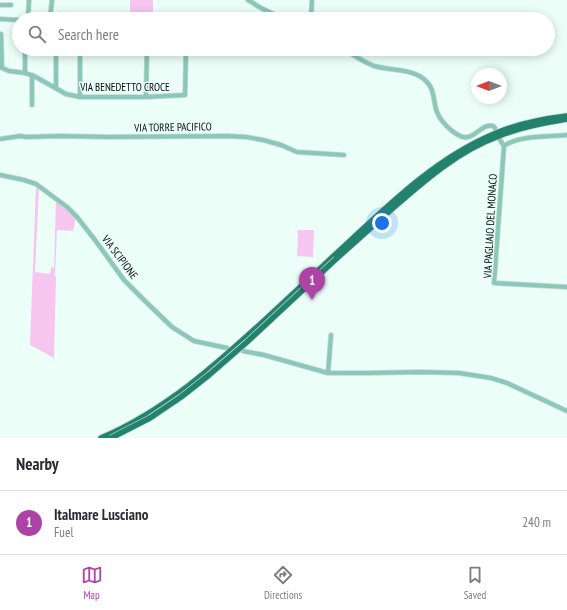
<!DOCTYPE html>
<style>
:root{--surface:#fff;--page:#f7f7f7;--text:#2b2b33;--muted:#7c7c81;--line:#e1e1e2;--accent:#ad43a5}
body{margin:0;font-family:"PT Sans Narrow",sans-serif;background:var(--page);color:var(--text)}
.compass{position:absolute;left:471px;top:68px;width:36px;height:36px;border-radius:50%;background:var(--surface);box-shadow:0 2px 10px #0003;rotate:270deg}
.you{position:absolute;left:382px;top:223px;width:14px;height:14px;margin:-10px;border:3px solid #fff;border-radius:50%;background:#1a73e8;box-shadow:0 0 0 6px #1a73e833}
.badge{display:grid;place-items:center;width:26px;height:26px;border-radius:50%;background:var(--accent);color:#fff;font-size:13px;font-weight:700}
.pin{position:absolute;translate:-50% -33px;filter:drop-shadow(0 1px 2px #0008)}
.pin::after{content:'';position:absolute;top:21px;width:14px;height:12px;background:inherit;clip-path:polygon(0 0,100% 0,50% 100%)}
.list{margin:0;padding:0;list-style:none}
h2{display:flex;justify-content:space-between;align-items:center;height:52px;margin:0;padding:0 16px;font-size:17px}
h2 small{font-size:13px;font-weight:400;color:var(--muted)}
.list li{display:grid;grid-template-columns:26px 1fr auto;gap:12px;align-items:center;box-sizing:border-box;height:64px;padding:0 16px;border-top:1px solid var(--line)}
.list b{display:block;font-size:15px;white-space:nowrap}
.list p{margin:0;font-size:13px;white-space:nowrap;color:var(--muted)}
.list em{font-size:13px;font-style:normal;color:var(--muted)}
.icon{flex:none;width:22px;height:22px;fill:none;stroke:currentColor;stroke-width:2;stroke-linecap:round;stroke-linejoin:round}
.map{position:relative;flex:none;width:567px;height:438px;overflow:hidden}
.search{position:absolute;background:var(--surface);box-shadow:0 2px 10px #0003;left:12px;right:12px;top:12px;height:44px;display:flex;align-items:center;gap:10px;box-sizing:border-box;padding:0 14px;border-radius:22px;color:var(--muted);font-size:15px}
.sheet{height:116px;background:var(--surface)}
nav{display:flex;justify-content:space-around;align-items:center;box-sizing:border-box;height:56px;border-top:1px solid var(--line);background:var(--surface);font-size:11px;color:var(--muted)}
nav a{display:grid;justify-items:center;gap:2px}
nav .on{color:var(--accent)}
.map>svg:first-child{display:block}
</style>
<div class="map">
<svg width="567" height="438" viewBox="0 0 567 438">
<rect width="100%" height="100%" fill="#ebfef8"/>
<path fill="#f6c6f0" d="M130 0H153V19H130Z
M36 186 39 188 35 272 50 274 51 267 54 268 56 200 76 217 73 231 57 230 55 274 54 276H56L54 358 30 345Z
M297 230H314L313 257 297 256 298 234Z"/>
<g fill="none" stroke-linecap="round" stroke-linejoin="round">
<g stroke="#c7d7d2" stroke-width="5.5">
<path id="minor" d="M248 0 261 8 284 19
M0 5H11
M0 19 19 20
M28 19 29 0
M50 19 52 0
M311 19 312 0
M1 34 2 68
M25 49V73
M80 49V97
M345 49C354 56 364 62 374 66 391 71 413 68 426 81 435 89 433 102 437 112 440 120 446 126 452 131 455 133 459 136 463 137 474 140 482 123 493 126L495 128
M0 67 9 71 25 73 34 76 66 94 80 97H146L185 95 186 49
M32 75V105
M56 88V49
M146 97 147 49
M0 139 20 136 26 137 60 136 109 137 227 136 246 137 263 140 281 145 297 152 344 155
M500 140 504 146
M504 146 494 283 567 287
M504 146C519 135 549 137 567 135
M0 175 24 180 36 184 67 207 77 217 95 240 124 280 146 302 172 327 194 341 227 348
M243 351 264 355 328 373H366L421 372 459 373 491 378 507 383 567 411
M328 373 331 335"/>
</g>
<g stroke="#c7d7d2" stroke-width="7">
<path id="highway" d="M336 259C355 242 374 225 393 208 425 180 458 151 499 136 521 127 544 123 567 119
M101 438C165 411 217 364 267 318 295 292 323 266 351 240 395 199 439 157 494 134 517 124 542 119 567 116"/>
</g>
<use href="#minor" stroke="#8ac8b7" stroke-width="4"/>
<use href="#highway" stroke="#23826e" stroke-width="5.5"/>
<g stroke="#c7d7d2" stroke-width="7" stroke-linecap="butt">
<path id="highway-bridge" d="M111 438 150 418 181 397 209 375 247 342 336 259"/>
</g>
<use href="#highway-bridge" stroke="#23826e" stroke-width="5.5"/>
</g>
<g text-anchor="middle" dominant-baseline="central" stroke-width="3" stroke-linejoin="round" paint-order="stroke">
<g font-size="11" fill="#070d0c" stroke="#ebfef8">
<text x="125" y="87">VIA BENEDETTO CROCE</text>
<text transform="translate(173 127) rotate(-1)">VIA TORRE PACIFICO</text>
<text transform="translate(490 226) rotate(-87)">VIA PAGLIAIO DEL MONACO</text>
<text transform="translate(120 257) rotate(53)">VIA SCIPIONE</text>
</g>
</g>
</svg>
<svg class="compass" viewBox="-18 -18 36 36"><path d="M0-13l5 13h-10z" fill="#e53935"/><path d="M0 13l5-13h-10z" fill="#7c7c81"/></svg>
<div class="you"></div>
<div class="pin badge" style="left:312px;top:300px">1</div>
<div class="search"><svg class="icon" aria-label="search" viewBox="0 0 24 24"><circle cx="10" cy="10" r="6"/><path d="M15 15l6 6"/></svg>Search here</div>
</div>
<section class="sheet">
<h2>Nearby<small></small></h2>
<ul class="list">
<li><span class="badge">1</span><div><b>Italmare Lusciano</b><p>Fuel</p></div><em>240 m</em></li>
</ul>
</section>
<nav>
<a class="on"><svg class="icon" aria-label="map" viewBox="0 0 24 24"><path d="M3 6l6-2 6 2 6-2v14l-6 2-6-2-6 2zM9 4v14M15 6v14"/></svg>Map</a>
<a><svg class="icon" aria-label="directions" viewBox="0 0 24 24"><path d="M12 3l9 9-9 9-9-9zM9 14v-3h6M13 9l2 2-2 2"/></svg>Directions</a>
<a><svg class="icon" aria-label="saved" viewBox="0 0 24 24"><path d="M7 4h10v16l-5-4-5 4z"/></svg>Saved</a>
</nav>
